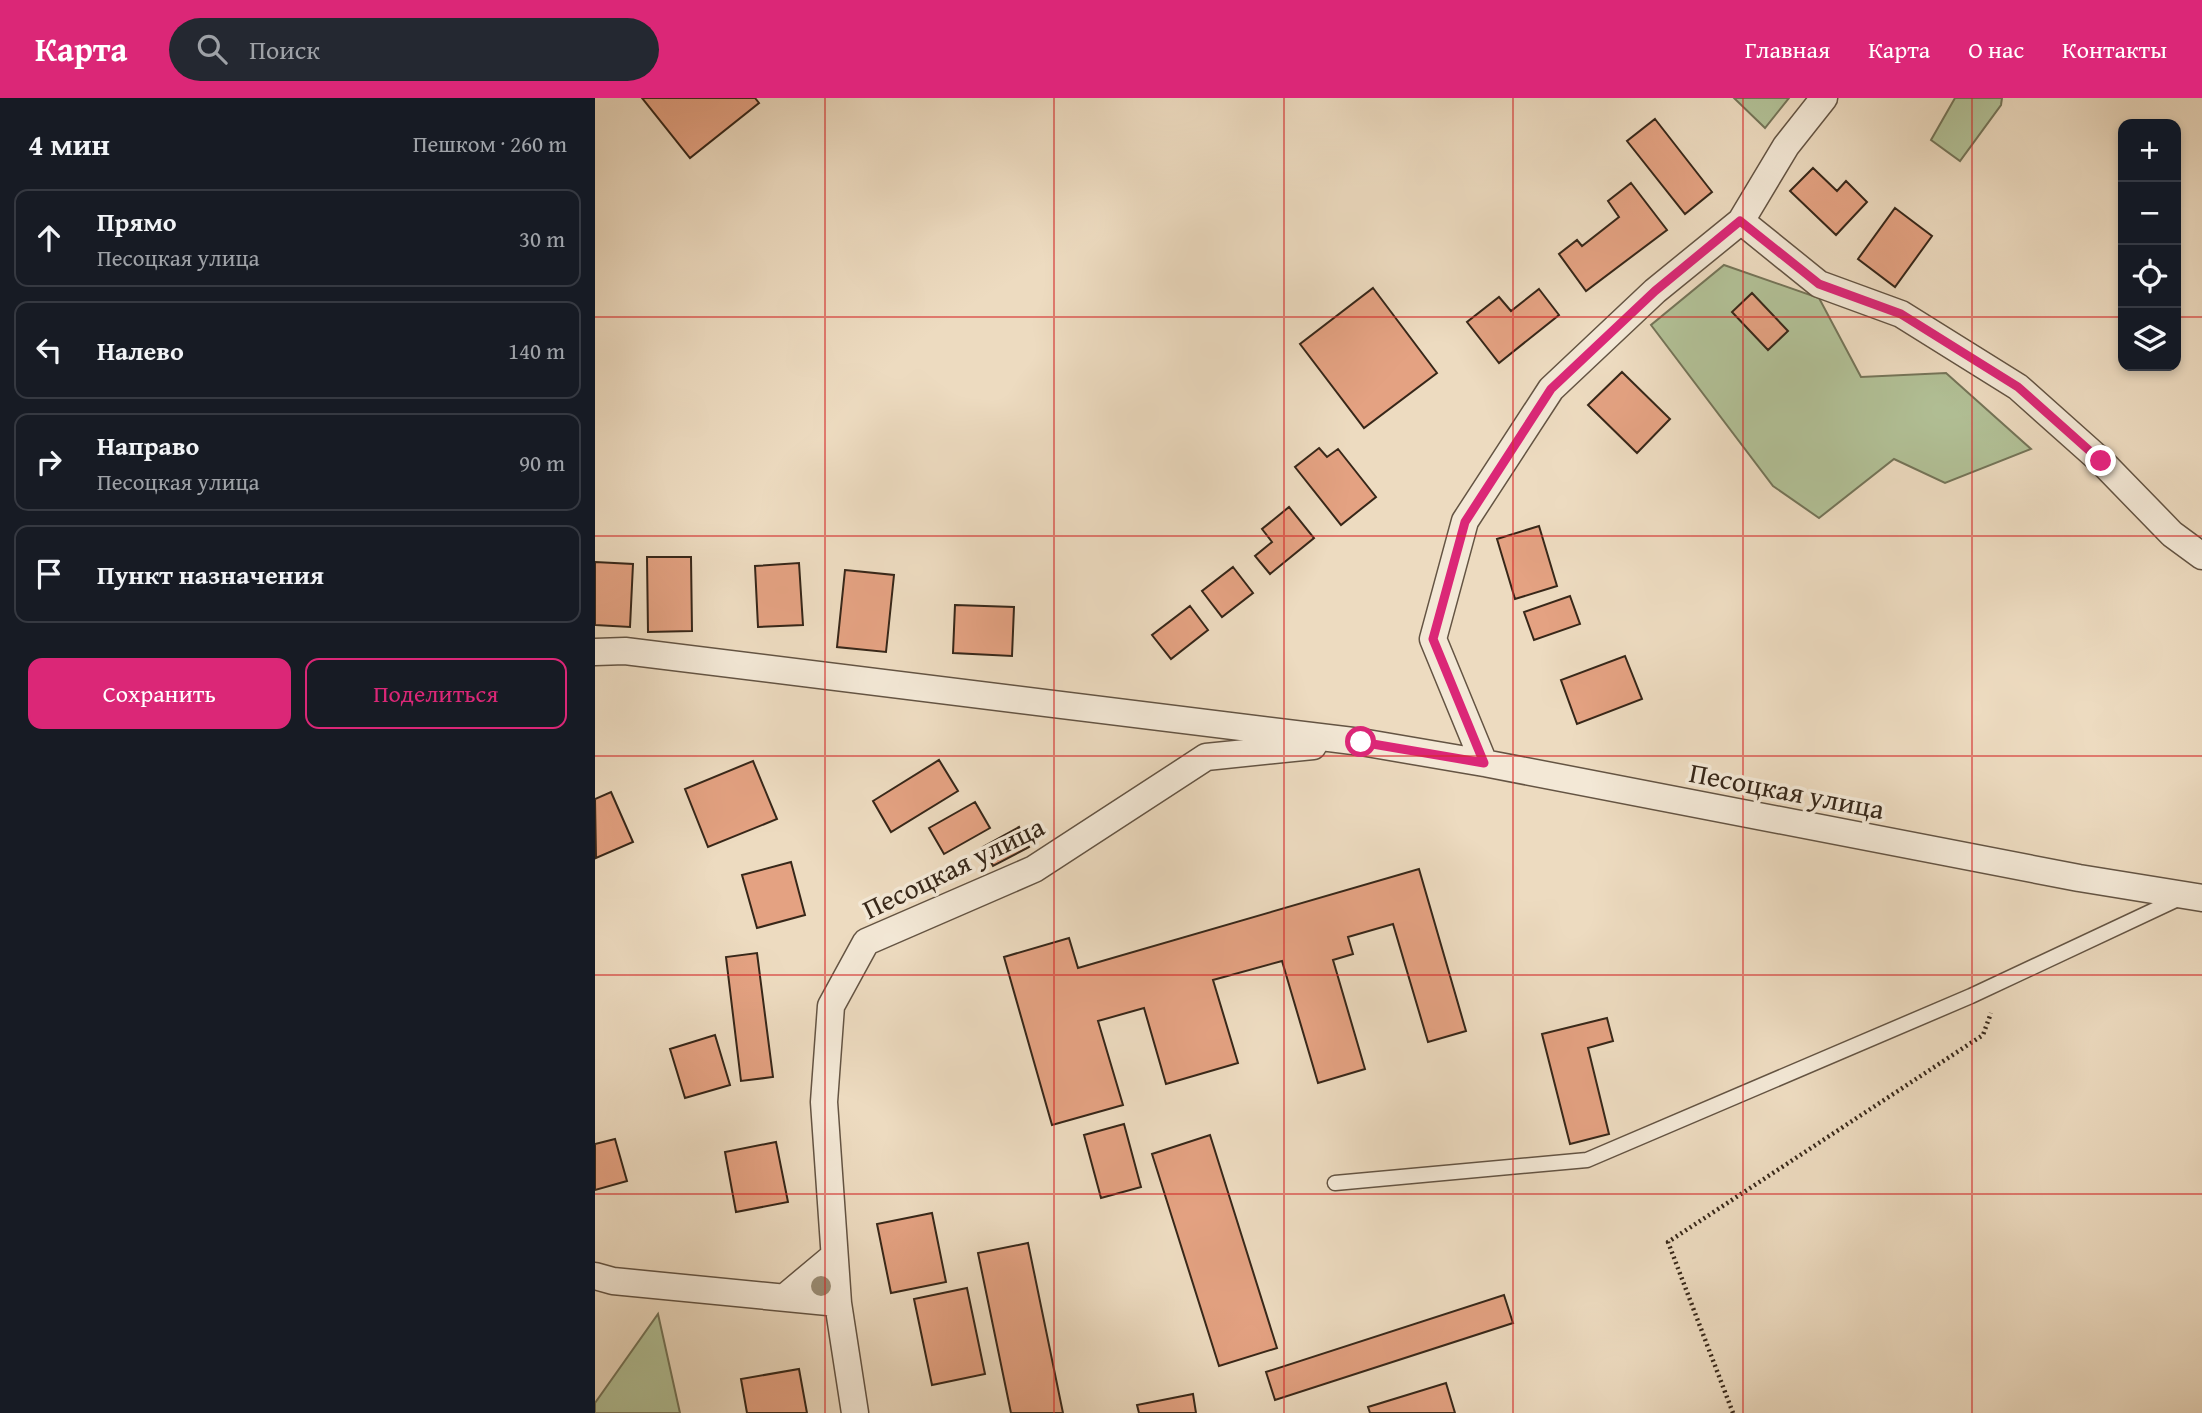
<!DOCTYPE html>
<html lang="ru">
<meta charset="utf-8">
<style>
:root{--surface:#171b24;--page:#242831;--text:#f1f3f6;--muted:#9ea1a6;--line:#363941;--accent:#db2777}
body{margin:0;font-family:"Gentium Book Plus",serif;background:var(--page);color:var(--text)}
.controls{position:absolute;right:21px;top:21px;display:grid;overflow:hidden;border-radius:14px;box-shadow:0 4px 10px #0003}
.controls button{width:63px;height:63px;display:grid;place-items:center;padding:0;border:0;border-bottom:2px solid var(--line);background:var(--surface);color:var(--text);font:35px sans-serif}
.stop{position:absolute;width:21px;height:21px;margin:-16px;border:5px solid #db2777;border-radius:50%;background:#fff}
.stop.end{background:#db2777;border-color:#fff;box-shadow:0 2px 7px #0008}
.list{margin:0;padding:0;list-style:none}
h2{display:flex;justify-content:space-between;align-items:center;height:91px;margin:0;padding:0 28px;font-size:30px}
h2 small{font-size:23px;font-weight:400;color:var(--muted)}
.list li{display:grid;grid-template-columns:46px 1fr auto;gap:21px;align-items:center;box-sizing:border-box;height:98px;margin:0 14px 14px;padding:0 14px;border:2px solid var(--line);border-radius:14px}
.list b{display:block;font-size:26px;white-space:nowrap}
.list p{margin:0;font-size:23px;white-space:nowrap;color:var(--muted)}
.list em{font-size:23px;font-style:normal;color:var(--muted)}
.actions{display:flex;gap:14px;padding:21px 28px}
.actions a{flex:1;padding:16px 0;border:2px solid var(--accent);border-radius:14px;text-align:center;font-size:24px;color:var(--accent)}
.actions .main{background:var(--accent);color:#fff}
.icon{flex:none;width:38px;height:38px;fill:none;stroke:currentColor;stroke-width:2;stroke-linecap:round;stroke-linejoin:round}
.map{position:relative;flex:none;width:1607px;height:1315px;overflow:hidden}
header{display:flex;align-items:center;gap:42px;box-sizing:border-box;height:98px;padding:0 35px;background:var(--accent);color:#fff}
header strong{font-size:33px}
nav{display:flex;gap:38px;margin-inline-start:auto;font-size:24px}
.search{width:490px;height:63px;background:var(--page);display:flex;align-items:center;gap:18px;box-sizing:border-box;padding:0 24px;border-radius:38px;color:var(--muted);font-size:26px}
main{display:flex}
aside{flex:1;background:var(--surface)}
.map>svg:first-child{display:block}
</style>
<header>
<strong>Карта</strong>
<div class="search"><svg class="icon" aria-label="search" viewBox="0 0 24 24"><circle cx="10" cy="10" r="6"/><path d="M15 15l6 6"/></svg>Поиск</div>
<nav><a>Главная</a><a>Карта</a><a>О нас</a><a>Контакты</a></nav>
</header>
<main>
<aside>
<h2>4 мин<small>Пешком · 260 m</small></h2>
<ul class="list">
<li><svg class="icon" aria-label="ahead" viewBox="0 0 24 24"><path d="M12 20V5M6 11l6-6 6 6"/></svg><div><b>Прямо</b><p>Песоцкая улица</p></div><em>30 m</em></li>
<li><svg class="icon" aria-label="left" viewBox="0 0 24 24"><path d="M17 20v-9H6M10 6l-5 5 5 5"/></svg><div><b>Налево</b></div><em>140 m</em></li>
<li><svg class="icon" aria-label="right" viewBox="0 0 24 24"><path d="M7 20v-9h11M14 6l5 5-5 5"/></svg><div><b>Направо</b><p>Песоцкая улица</p></div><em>90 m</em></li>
<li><svg class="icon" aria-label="arrive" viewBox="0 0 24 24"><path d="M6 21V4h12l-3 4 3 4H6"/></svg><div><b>Пункт назначения</b></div></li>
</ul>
<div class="actions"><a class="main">Сохранить</a><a>Поделиться</a></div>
</aside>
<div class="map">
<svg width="1607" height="1315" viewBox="0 0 1607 1315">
<rect width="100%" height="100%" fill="#eddbc0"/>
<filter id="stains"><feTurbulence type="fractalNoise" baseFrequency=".00286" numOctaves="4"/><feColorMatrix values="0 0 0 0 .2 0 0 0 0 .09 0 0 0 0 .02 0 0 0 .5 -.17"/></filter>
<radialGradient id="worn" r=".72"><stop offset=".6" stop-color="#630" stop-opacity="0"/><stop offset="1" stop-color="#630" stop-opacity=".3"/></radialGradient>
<path fill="#b2c197" stroke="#747458" stroke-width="2" d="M1139 0H1194L1170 30Z
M1360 0H1407L1406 7 1365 63 1336 42Z
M1129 167 1224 200 1266 279 1351 275 1436 351 1350 385 1299 361 1224 420 1178 388 1056 227Z
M63 1216 85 1315H0V1305Z"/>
<path fill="#e4a282" stroke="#372719" stroke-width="2" d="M47 0H160L164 5 95 60Z
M1060 21 1117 94 1090 116 1032 43Z
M1218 70 1242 93 1251 83 1272 104 1241 137 1195 93Z
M1036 85 1072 132 991 193 964 156 982 142 987 148 1024 119 1013 103Z
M1300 110 1337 138 1300 189 1263 161Z
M778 190 842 275 769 330 705 246Z
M944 191 964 217 904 265 872 224 904 199 916 213Z
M1157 195 1193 233 1173 252 1137 214Z
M1027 274 1075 321 1042 355 993 307Z
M724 350 732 359 743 351 781 399 746 427 700 369Z
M694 409 719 440 675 476 660 458 677 444 667 431Z
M944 428 962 488 920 501 902 441Z
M52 459H96L97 533 53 534Z
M0 464 38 466 35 529 0 527Z
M204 465 208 527 163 529 160 468Z
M638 469 658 495 627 519 607 493Z
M250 472 299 477 291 554 242 549Z
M975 498 985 526 939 542 929 514Z
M360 507 419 509 417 558 358 555Z
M595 508 613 532 576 561 557 537Z
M1030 558 1047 601 982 626 966 582Z
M344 662 363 693 296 734 278 703Z
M158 663 182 721 113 749 90 691Z
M16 694 38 744 1 760 0 701Z
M380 704 395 730 349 756 334 730Z
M424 729 434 749 398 768 388 749Z
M196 764 210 817 162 830 147 777Z
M824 771 871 933 833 944 798 826 753 839 758 856 738 862 770 971 723 985 687 863 618 882 643 965 571 986 549 910 503 923 528 1007 457 1027 409 859 474 840 483 870Z
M162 855 178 979 146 983 131 859Z
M1012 920 1018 943 993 950 1014 1036 975 1046 947 936Z
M120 937 135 987 90 1000 75 951Z
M529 1026 546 1089 506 1100 489 1037Z
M615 1037 682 1250 624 1268 557 1056Z
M20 1041 32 1083 0 1092V1046Z
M181 1044 193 1104 141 1114 130 1054Z
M337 1115 351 1184 296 1195 282 1126Z
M433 1145 468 1315H416L383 1155Z
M372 1190 390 1276 337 1287 319 1201Z
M909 1197 918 1225 680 1302 671 1274Z
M204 1271 212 1315H152L146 1281Z
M851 1285 860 1315H775L773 1309Z
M598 1296 601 1315H544L542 1307Z"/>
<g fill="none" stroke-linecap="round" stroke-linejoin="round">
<g stroke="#645443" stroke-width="17">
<path id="service" d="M740 1085 992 1062 1376 898 1585 800"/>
</g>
<g stroke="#645443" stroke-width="29">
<path id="minor" d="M1146 123 1224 186 1306 216 1423 289 1506 363 1577 436 1607 458
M0 554 30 553 766 644 889 665 1484 780 1607 800
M889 665 838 541 870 423 956 291 1060 193 1146 123 1191 48 1229 0
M0 1178 18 1183 243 1205
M190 1199 239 1158
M260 1315 243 1205 229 1004 236 908 271 844 439 771 611 659 718 648"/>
</g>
<path stroke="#372719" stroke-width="4.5" stroke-dasharray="2 3.5" stroke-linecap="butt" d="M1138 1315 1073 1144 1388 937 1396 915"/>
<use href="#service" stroke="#f3e8d6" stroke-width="14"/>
<use href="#minor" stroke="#f3e8d6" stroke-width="26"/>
</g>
<circle fill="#9a8d75" cx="226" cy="1188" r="10"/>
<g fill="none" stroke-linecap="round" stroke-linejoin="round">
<path stroke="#db2777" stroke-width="9" d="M766 644 889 665 838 541 870 424 956 291 1060 193 1145 123 1224 186 1306 216 1423 289 1506 363"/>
</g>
<path fill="none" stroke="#d62828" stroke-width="2" stroke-opacity="0.55" d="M230 0V1315M459 0V1315M689 0V1315M918 0V1315M1148 0V1315M1377 0V1315M0 219H1528M1581 219H1607M0 438H1607M0 658H1607M0 877H1607M0 1096H1607"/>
<g text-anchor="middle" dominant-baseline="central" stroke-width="7" stroke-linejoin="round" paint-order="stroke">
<g font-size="28" fill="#372719" stroke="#f3e8d6">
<text transform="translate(1192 692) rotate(11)">Песоцкая улица</text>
<text transform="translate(358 769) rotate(-26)">Песоцкая улица</text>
</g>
</g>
<rect width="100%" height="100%" filter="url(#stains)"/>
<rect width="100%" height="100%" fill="url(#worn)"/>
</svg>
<div class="controls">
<button>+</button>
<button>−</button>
<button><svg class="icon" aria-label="locate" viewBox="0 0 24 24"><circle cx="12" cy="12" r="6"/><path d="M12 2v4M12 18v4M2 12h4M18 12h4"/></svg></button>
<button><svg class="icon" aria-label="layers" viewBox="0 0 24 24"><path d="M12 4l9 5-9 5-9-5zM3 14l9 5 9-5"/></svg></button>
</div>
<div class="stop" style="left:766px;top:644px"></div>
<div class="stop end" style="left:1506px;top:363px"></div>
</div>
</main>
